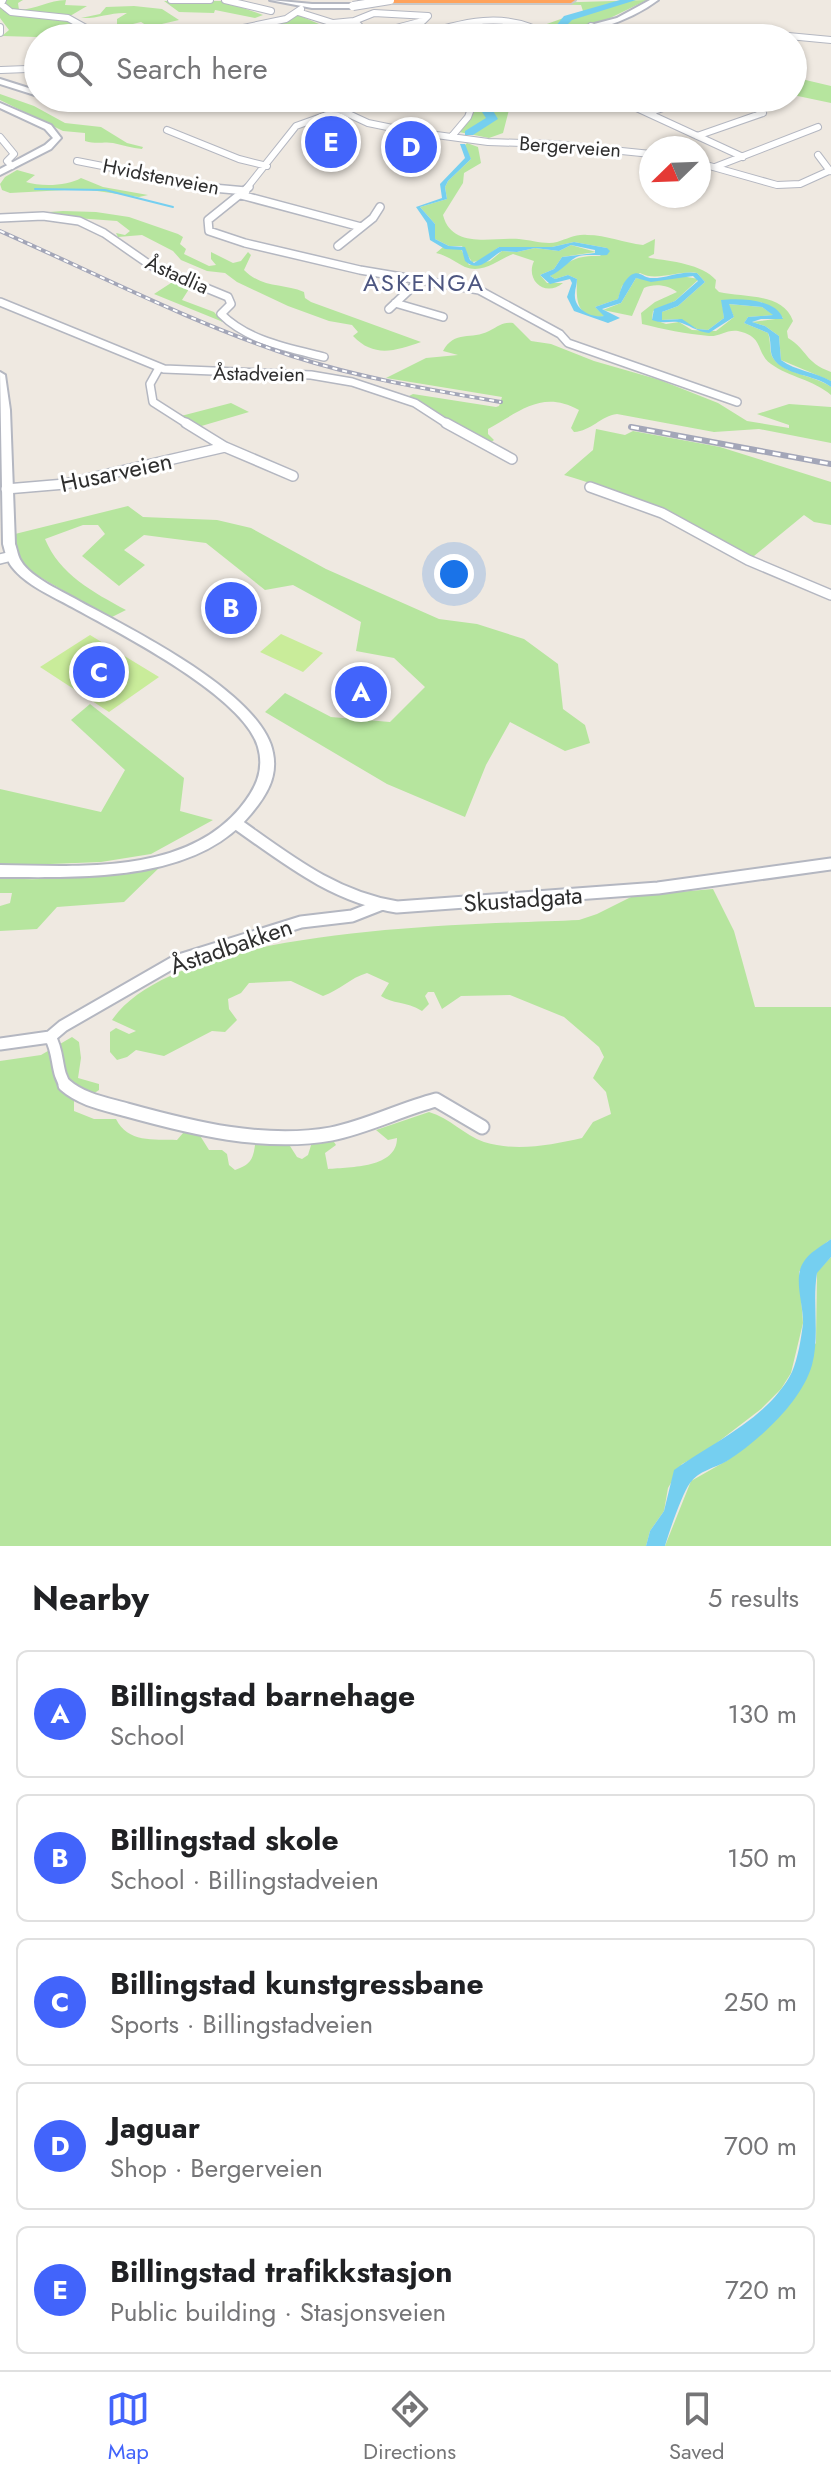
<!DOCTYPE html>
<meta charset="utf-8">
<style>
:root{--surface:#fff;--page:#f2f2f2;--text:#202124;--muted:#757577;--line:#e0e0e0;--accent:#4264fb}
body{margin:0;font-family:Jost,sans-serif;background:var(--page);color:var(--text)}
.compass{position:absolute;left:639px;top:136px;width:72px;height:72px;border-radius:50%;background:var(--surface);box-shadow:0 2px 6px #0004;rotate:247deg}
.you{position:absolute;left:454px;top:574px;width:28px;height:28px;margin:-20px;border:6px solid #fff;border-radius:50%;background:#1a73e8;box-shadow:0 0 0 12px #1a73e833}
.badge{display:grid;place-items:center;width:52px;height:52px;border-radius:50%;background:var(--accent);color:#fff;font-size:26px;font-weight:700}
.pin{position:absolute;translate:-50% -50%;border:4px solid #fff;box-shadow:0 2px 8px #0006}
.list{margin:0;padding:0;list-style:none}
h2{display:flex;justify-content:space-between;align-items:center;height:104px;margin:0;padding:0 32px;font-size:34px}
h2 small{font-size:26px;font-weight:400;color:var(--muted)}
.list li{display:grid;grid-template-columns:52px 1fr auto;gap:24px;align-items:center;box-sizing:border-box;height:128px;margin:0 16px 16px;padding:0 16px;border:2px solid var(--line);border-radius:12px}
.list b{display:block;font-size:30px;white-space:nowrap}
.list p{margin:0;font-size:26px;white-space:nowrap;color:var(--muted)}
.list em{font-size:26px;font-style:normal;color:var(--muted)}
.icon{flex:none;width:44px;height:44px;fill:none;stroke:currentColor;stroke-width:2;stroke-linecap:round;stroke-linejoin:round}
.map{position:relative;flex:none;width:831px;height:1546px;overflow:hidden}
.search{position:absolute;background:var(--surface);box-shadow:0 2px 6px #0004;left:24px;right:24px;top:24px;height:88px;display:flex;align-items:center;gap:20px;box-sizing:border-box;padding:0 28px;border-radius:44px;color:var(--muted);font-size:30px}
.sheet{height:824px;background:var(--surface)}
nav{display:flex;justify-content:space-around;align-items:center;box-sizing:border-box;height:112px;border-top:2px solid var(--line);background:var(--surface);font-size:22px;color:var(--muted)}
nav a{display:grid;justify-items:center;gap:4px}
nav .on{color:var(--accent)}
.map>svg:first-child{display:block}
</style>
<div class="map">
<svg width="831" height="1546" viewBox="0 0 831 1546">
<rect width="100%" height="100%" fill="#efe9e1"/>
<path fill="#b6e59e" d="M0 0H23L18 3 19 10C37 9 49 0 66 0L65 5 87 6 65 19 75 24 57 30 71 38 2 36 9 30 0 18Z
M647 0 604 21 552 34 544 25 583 11 581 5 512 4Z
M164 1H223L263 15 255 18 215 10 214 13 179 12Z
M134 6 162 9 179 20 149 27 141 22 125 26 134 32 150 28 165 38H110L95 30 117 24V19L127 13C111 12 97 19 81 18L100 14 106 7Z
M298 15 326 27 338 38H197L280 22Z
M793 77 831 86V103L793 95Z
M0 94 34 106 65 123 101 127 127 143 143 147 142 149C132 148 123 145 113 143 103 141 99 145 85 141V133L63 131 0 100Z
M475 98H523L511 102 503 133 489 138 459 132Z
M467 143 478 147 481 163 464 173 463 183 443 215C452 250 493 237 519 239 531 240 546 245 557 242 568 239 575 234 587 235 607 235 624 243 643 245L655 239 654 254 648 257 650 258C671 261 702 264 716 280L715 288 719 292C743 298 783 292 793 321L787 331 788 338C808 350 804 362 831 372V381L781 360 779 336 765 326 752 322 783 318 761 302 722 300 724 318 708 330 697 329 678 319 662 320V312L678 306 705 282 697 273C678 270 656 282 640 273L622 286 618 299 595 307 605 316C576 320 576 300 577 279L568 275 555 279 550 276C569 261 575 255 600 256L607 248 574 242 552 247H499L479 261 472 262 462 246H449L435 239V224L420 207 447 199 445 187 448 181 471 159 464 146Z
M17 170 35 175 26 182C41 187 68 186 81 178L103 187 148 195 139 197 83 189 10 193 2 190 0 184 5 177Z
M63 211 96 212 129 217 178 234 183 237 180 244 186 249 184 254 209 266 216 265 211 259V252L233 263 241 261 248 252 251 255 244 270C263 289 283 283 304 292L305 298 311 302 421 342C395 351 374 358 353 336L358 332 352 325 329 321 288 306 237 282 225 273 207 271 181 260 173 251 142 235 118 237 116 233 125 235 130 231 117 221 21 214Z
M571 245 596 252 562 257 554 269 540 275 547 283H563C545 298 525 280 534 261L513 254C498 260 483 274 465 267 455 262 448 256 436 253L443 247 461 249 469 265 490 261 502 251 517 252 535 248 559 251Z
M681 276 699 279 675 301 653 311 652 319 666 324 679 322 692 330 716 331 734 317 728 304 762 307 774 315 748 317 744 323 768 333C771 341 769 352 773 358 783 374 815 375 831 387V395C814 380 789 377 771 364 755 352 765 337 738 331 727 329 719 337 709 336 687 334 662 329 642 324L641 313 655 302 677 292C669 285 654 283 644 288L632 316 603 310 621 303 636 278 655 281Z
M174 281 189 289 182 300 214 312 223 322 154 294Z
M513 323 531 341 551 344 594 361 660 380 718 403 747 421 789 428V425L757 414 789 404 831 407V443L759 429 714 432 617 414C601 416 591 431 574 432L571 428 579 410C542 390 521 411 488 429V434L494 440 490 443 409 396 413 394 496 407 499 406 502 397 386 378 426 358 458 355 443 351C454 330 472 340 489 331 500 326 501 322 513 323Z
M231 403 249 412 198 427 181 416Z
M596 429 625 435 633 431 720 447 831 482V525L814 522 804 515 748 561C688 526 630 494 564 475L593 450Z
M128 506 143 517 217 520 251 528 326 569 439 619 477 624 524 639 558 664 563 709 585 725 590 743 565 751 510 722 486 765 465 817 387 784 265 712 285 693 331 717 390 722 425 687 394 658 356 651 361 622 293 585 265 590 206 543 144 535 124 550 145 565 119 586 82 556 105 534 98 525H83L45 539C60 575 93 592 126 610L110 618 28 570 17 553 15 534Z
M90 704 184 778 180 811 213 820 151 854 101 862 0 866V789L101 812 125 770 71 720Z
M162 865 124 902 57 907 37 929 0 931V906L10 903 12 893H0V878C54 882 110 875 162 865Z
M713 889 734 931 755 1007H831V1239L810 1255 799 1272 803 1323 791 1373 781 1389 761 1409 705 1452 682 1464 668 1488 664 1511 650 1531 646 1546H0V1061L41 1055 72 1037 79 1042 81 1058 78 1078 99 1084V1090L93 1094 67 1093 74 1099V1111L94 1119H116C128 1143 153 1139 177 1140L190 1125 194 1126 209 1150H222L227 1154 229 1165 235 1170C250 1165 253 1160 255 1145L290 1146 297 1157 302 1159 308 1155 312 1142 332 1139 336 1145 325 1153 328 1169C351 1167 397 1168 397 1138L388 1140 376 1130 429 1112C450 1118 464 1135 484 1142 516 1152 551 1145 582 1138L593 1122 611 1114 606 1092 593 1078 604 1057 599 1047 564 1017 510 995 461 996 442 1009 434 992H428L425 996 429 1004 422 1011C406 1001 392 1004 381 996L389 983 367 973C350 978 340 990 323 996L291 981 249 983 241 993 228 999 229 1009 237 1020 225 1032 212 1031 164 1056 136 1050 127 1057 117 1060 110 1052V1032L116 1028 129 1034 136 1031 112 1020C178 925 470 925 579 920L597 914 633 896Z
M831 1257V1546H665L691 1481 728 1460 816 1343 817 1272Z"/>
<path fill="#c9ec9a" d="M281 634 323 653 303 672 260 652Z
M90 635 159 677 109 712 40 667Z"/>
<path fill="#75cff0" d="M460 144H465L471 159 448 181 445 187 447 199 420 207 435 224V239L449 246 465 247 470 260 474 263 499 247H552L574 242 607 248 610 251 607 255C598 256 588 254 579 256 571 258 562 271 550 276L555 279 568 275 577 279C577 284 575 289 575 293 573 309 591 318 604 316L595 307 618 299C620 291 623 281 631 275 639 270 643 277 650 278 666 279 680 270 697 273L705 282 678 306 662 312V320L682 319 697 329 708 330 724 318 721 300C740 298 777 299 783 319H761L752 322 765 326 779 336 781 360C796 371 815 372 831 381V387C815 374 784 376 773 358 769 351 772 341 768 333L744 323 748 317 773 315 762 307 729 304 734 317 709 333C697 332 688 324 678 322 668 321 662 324 652 320L654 309 675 301 698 281 693 276 651 282 636 278 621 303 602 309 620 318 608 323 574 311 567 297 572 283 570 279 550 284 540 275 554 269 562 257 595 253V250L571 245 559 251 535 248 517 252 502 251C490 257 480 274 465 261L462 250 445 249 430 240 427 223 416 207 442 198 440 184 465 158Z
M831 1239V1257L817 1273C812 1303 820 1335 812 1365 801 1403 759 1440 727 1461 715 1468 698 1471 690 1483 682 1494 669 1532 665 1546H646L650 1531 664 1511 674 1470C713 1442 770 1417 792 1372 798 1358 801 1339 803 1324 804 1306 793 1279 803 1263 808 1253 822 1246 831 1239Z"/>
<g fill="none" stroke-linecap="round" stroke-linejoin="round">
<path stroke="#75cff0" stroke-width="2" d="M35 189 105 190 173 207"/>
<path fill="#75cff0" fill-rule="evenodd" d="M620 0H636L572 20 565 27 571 38H561L555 27 564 16Z
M489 98H501L492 109 498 119 473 135H465V131L486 118 480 109Z"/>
<g stroke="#b4b7c1" stroke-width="8">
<path id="street-far4" d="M3 0 1 4 11 12 68 18 104 38
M171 0H210
M225 0 271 11
M298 12 333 23 354 21
M374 13 428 16 423 21 369 35 354 21Z
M591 26 622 38
M0 27V33
M195 38 286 19 301 9
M412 38C460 23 505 8 550 37
M643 38 713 29 831 40
M1 70 27 69
M314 98 368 123 407 131 488 142 553 144 651 154
M615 98 743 157
M738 98 763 113
M648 113 694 98
M167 130 239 159 267 166
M452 136 468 117 475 98
M697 136 763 113
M0 137 14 154 7 161 12 166
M818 155 830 171
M77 161 220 189
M699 163 777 185 800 184 831 170
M715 167 818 127
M246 189 296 126 338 111"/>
</g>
<g stroke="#b4b7c1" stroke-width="10">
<path id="street-far3" d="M202 187 246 191
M249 187 208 220 209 231 245 243 360 270 479 290 560 334 568 343 737 402
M241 195 361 227
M0 218 43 216 79 221 104 233 150 265 228 297 231 304 221 314C248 341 288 348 324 357
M338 246 373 218 380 207
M0 302 164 369 311 375 352 382 415 403 449 425
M395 303 443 317
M389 309 421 279
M159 368 150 384 153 402 189 425"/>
</g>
<g stroke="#b4b7c1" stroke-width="12">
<path id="street-far2" d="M186 423 225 447 293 476
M446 423 512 459
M590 487 662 513 748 560 831 595
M6 489 65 484 225 447
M0 559 12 556"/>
</g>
<g stroke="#b4b7c1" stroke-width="15">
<path id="street-far1" d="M237 824C288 860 334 897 397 907L658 888 831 864
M50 1037C60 1053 55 1073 67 1087
M0 1044 50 1037 63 1026 176 961 301 922 352 916 380 905"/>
</g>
<g stroke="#b4b7c1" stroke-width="17">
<path id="street" d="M65 1085C82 1100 106 1104 127 1110 192 1128 264 1146 331 1134 367 1127 401 1109 436 1100L482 1127"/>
</g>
<g stroke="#b4b7c1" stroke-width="4">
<path id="secondary" d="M270 0 312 4H353L356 6 353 8H312Z
M650 0H658C629 22 579 38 541 38L617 18Z
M0 79 38 91V96L0 84Z
M50 98 124 102 231 98 227 100 124 106 54 100Z
M0 103 51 125 61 138 51 149 0 175V169L45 145 53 138 45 129 0 108Z
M0 372 5 375 10 410 15 544C17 549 18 557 21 561 31 578 64 592 81 602 131 629 263 694 273 753 278 777 266 796 251 814 195 883 82 877 0 877V865C78 866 184 875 240 808 255 790 265 771 258 747 244 696 119 633 72 607 52 596 26 585 12 567 7 561 5 551 3 544Z"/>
</g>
<g stroke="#c9c9c9" stroke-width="4">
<path id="highway" d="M359 0H575L571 3H363Z"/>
</g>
<use href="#street-far4" stroke="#fff" stroke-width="6"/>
<use href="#street-far3" stroke="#fff" stroke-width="7"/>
<use href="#street-far2" stroke="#fff" stroke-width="9"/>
<use href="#street-far1" stroke="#fff" stroke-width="11"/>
<use href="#street" stroke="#fff" stroke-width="13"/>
<use href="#secondary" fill="#fff" fill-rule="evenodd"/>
<use href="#highway" fill="#ffa35c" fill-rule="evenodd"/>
<g stroke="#a3a6b8" stroke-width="4">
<path id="rail-far1" d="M0 231C97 274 192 323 292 356 360 378 431 390 501 402"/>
</g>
<g stroke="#a3a6b8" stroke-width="6">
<path id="rail" d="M631 427 831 464"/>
</g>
<use href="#rail-far1" stroke="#fff" stroke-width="2" stroke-dasharray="5" stroke-linecap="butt"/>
<use href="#rail" stroke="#fff" stroke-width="3" stroke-dasharray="8" stroke-linecap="butt"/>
<g stroke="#b4b7c1" stroke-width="10" stroke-linecap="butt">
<path id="secondary-bridge" d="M353 6 390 0"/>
</g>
<use href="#secondary-bridge" stroke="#fff" stroke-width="8"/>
</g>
<g text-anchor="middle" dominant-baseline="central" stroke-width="6" stroke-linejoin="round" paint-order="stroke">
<g font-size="20" fill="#2e2e2e" stroke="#fff">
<text transform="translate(570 147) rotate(4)">Bergerveien</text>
<text transform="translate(161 177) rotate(11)">Hvidstenveien</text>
<text transform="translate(177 275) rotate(24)">Åstadlia</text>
<text transform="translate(259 374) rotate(1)">Åstadveien</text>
</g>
<g font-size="24" letter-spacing="2" fill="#4d5680" stroke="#fff">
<text x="424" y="282">ASKENGA</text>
</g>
<g font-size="24" fill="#2e2e2e" stroke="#fff">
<text transform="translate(116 472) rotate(-12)">Husarveien</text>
<text transform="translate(523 899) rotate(-4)">Skustadgata</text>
<text transform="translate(231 946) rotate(-19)">Åstadbakken</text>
</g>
</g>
</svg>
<svg class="compass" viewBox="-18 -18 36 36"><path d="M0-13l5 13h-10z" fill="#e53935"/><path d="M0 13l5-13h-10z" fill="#757577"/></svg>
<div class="you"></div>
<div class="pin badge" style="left:361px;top:692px">A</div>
<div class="pin badge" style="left:231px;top:608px">B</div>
<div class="pin badge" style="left:99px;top:672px">C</div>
<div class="pin badge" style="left:411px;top:147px">D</div>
<div class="pin badge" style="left:331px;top:142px">E</div>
<div class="search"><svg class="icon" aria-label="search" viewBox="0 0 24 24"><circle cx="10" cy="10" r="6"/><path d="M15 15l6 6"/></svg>Search here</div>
</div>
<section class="sheet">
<h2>Nearby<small>5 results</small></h2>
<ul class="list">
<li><span class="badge">A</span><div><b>Billingstad barnehage</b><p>School</p></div><em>130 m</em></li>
<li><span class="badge">B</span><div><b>Billingstad skole</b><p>School · Billingstadveien</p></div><em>150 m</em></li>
<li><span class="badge">C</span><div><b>Billingstad kunstgressbane</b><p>Sports · Billingstadveien</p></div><em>250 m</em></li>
<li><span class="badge">D</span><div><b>Jaguar</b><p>Shop · Bergerveien</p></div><em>700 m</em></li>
<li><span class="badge">E</span><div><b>Billingstad trafikkstasjon</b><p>Public building · Stasjonsveien</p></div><em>720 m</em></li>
</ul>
</section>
<nav>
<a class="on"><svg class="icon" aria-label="map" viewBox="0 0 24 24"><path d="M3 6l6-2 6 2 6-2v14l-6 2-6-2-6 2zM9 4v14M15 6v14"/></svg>Map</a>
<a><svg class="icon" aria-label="directions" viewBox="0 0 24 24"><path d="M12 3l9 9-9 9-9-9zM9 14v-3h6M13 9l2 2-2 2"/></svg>Directions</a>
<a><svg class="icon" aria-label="saved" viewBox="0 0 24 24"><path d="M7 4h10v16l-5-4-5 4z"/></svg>Saved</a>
</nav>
